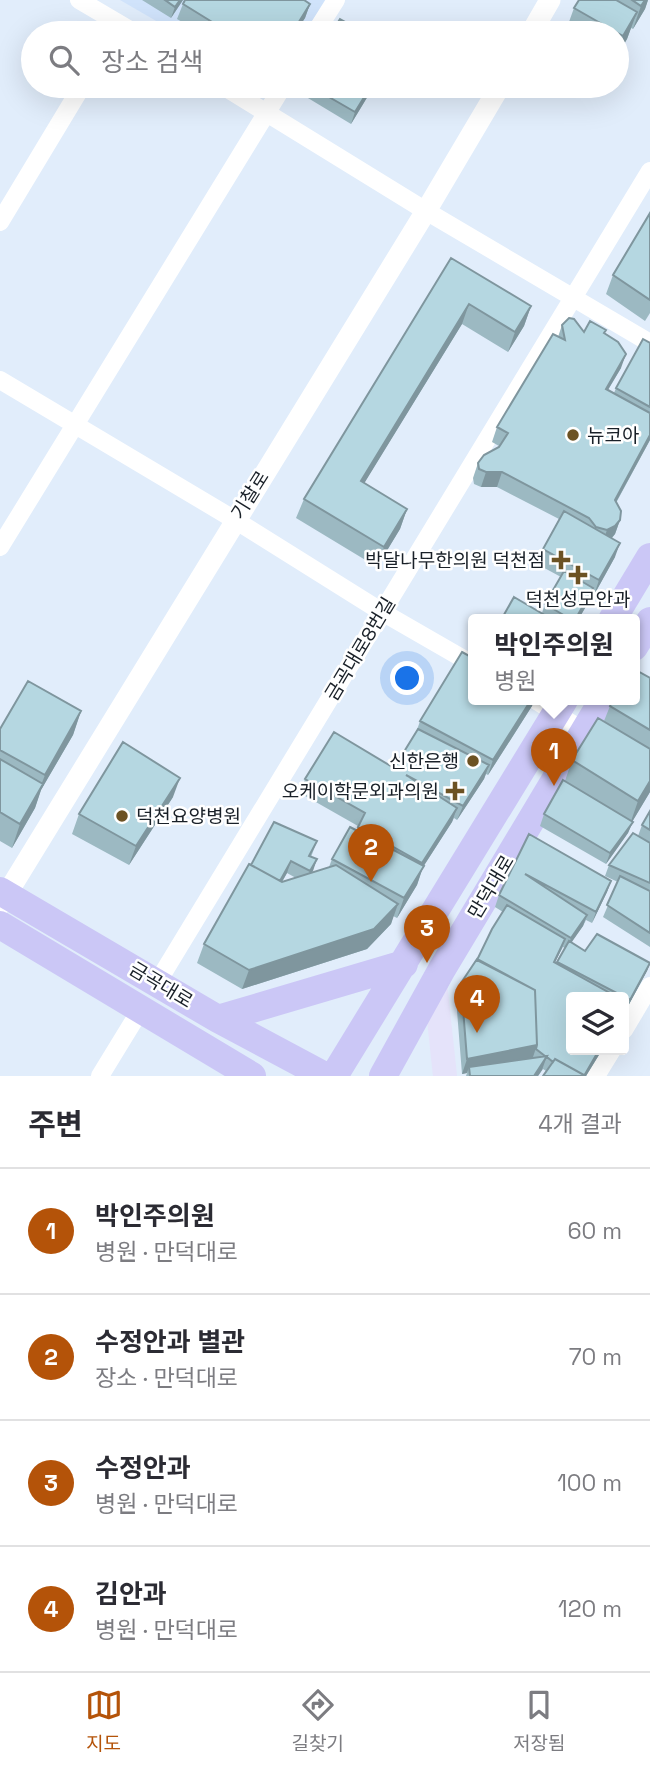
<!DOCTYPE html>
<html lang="ko">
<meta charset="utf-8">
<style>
:root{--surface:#fff;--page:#f7f7f7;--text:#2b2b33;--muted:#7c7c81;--line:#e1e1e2;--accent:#b45309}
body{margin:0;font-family:"Space Grotesk","Noto Sans KR",sans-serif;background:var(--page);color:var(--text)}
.controls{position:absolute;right:21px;bottom:21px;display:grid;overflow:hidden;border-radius:7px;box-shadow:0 7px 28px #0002}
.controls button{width:63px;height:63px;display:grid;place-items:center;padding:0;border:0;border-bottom:2px solid var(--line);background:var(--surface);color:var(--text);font:35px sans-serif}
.you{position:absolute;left:408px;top:679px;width:24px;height:24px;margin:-18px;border:5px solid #fff;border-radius:50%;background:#1a73e8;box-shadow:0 0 0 10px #1a73e833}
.badge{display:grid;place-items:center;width:46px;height:46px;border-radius:50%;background:var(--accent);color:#fff;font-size:23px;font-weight:700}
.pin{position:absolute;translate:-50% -58px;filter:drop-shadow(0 2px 4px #0008)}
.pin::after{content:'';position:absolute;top:37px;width:24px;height:21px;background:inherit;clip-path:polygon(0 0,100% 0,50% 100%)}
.popup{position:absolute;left:468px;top:614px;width:172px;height:91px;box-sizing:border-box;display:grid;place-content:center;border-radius:7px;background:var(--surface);filter:drop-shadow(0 2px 5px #0005);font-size:23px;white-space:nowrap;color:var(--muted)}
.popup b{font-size:26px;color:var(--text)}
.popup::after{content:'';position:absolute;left:50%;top:100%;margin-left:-14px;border:14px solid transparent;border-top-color:var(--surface)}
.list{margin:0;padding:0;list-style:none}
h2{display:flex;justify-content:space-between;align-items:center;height:91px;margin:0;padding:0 28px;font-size:30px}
h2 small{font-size:23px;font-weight:400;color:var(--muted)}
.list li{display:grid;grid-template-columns:46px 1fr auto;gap:21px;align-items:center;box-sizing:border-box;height:126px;padding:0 28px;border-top:2px solid var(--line)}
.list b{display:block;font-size:26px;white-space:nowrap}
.list p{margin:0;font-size:23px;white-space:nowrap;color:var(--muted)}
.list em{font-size:23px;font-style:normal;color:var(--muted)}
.icon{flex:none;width:38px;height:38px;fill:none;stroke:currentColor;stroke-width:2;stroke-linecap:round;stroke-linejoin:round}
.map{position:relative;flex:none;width:650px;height:1076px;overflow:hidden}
.search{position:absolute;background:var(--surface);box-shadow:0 7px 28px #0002;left:21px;right:21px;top:21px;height:77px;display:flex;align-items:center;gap:18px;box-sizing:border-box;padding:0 24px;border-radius:38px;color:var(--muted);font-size:26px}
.sheet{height:595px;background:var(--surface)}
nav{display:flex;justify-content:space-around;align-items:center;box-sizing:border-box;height:98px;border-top:2px solid var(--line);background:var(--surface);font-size:19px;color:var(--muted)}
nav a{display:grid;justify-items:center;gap:4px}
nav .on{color:var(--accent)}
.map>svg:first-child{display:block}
</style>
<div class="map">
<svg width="650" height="1076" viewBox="0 0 650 1076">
<rect width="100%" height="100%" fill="#e1edfb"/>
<path fill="#d0e3fb" d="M120 0H325L305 33H177Z"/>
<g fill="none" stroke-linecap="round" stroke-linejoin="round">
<path stroke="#fff" stroke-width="18" d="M79 0 135 33
M315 33 336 0
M223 86 426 211 650 343
M0 222 82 86
M0 380 235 520 382 612 474 665
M0 547 283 86
M535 700 593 737
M157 983 650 171
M624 1030 650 986
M100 1076 141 1009
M596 1076 612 1050"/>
<path stroke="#fff" stroke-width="21" d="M531 33 550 0
M0 905 426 211 500 86"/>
<path stroke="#e5e3fa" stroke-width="24" d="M435 982 445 1076"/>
<path stroke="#cbc7f6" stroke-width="28" d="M612 620 650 557
M634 647 650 621
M0 891 218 1019 325 1076
M0 925 252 1076
M218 1019 404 964
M334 1076 564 700
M383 1076 442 969 603 700"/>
</g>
<path fill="#9cb9c2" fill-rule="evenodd" d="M142 0H183L171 18Z
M579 0H648L645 9 633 29 631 28 627 39 617 56V33H565L574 8Z
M183 4H310L305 18 295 33H201L177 19Z
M300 86H374L351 124 298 92Z
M650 213V313L645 321 606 294 613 275Z
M451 258 531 306 524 326 508 352 462 324 364 483 407 509 400 529 377 567 296 518 304 499Z
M562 325 584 332 604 334 621 368 608 390 614 393 616 388 650 343V440L616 503 620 520 615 534 612 538 615 557 594 595 592 594 588 603 578 620H501L542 613 545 604 561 577 537 564 543 549 559 519 497 487H481L474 484 473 478 478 463 499 446 492 442 497 427 558 337Z
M650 678V792L632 822 628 833 606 864 540 826 544 814 565 781 572 760 604 721 610 706Z
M473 700H534L532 706 488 775 486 774 484 779 457 820 454 818 452 822 423 867 417 885 397 918 393 916 391 924 367 949 242 989 197 963 204 944 251 865 317 841 311 857 317 859 311 873 329 867 332 859 357 831 358 826 300 793 305 779 394 768 417 730 420 721ZM287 873 296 878 282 882Z
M81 711 73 735 41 790 35 808 12 848 0 841V729Z
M173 797 129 865 72 834 79 814Z
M650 811V947L603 917 618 882 605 876 609 865 638 836 642 825Z
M529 834 611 881 607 892 592 923 586 920 583 926 571 942 585 951 650 963 647 971 627 1008H625L624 1012V997H571V1050H602L586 1076 546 1071 543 1069 538 1076H466L467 1073 462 1074 456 998 461 983 477 960 503 912 495 907 499 895ZM563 947 565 948 557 963 555 962Z"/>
<path fill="#7f969e" d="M180 0H183L171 18 175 7Z
M645 0H648L645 9 633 29 641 6Z
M310 4 305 18 295 33H292Z
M637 12 627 39 617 56V52L623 36Z
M371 86H374L351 124 355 112Z
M469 304 462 324 354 500 361 481Z
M531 306 524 326 508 352 515 332Z
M626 354 621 368 600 403 606 389Z
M650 435V440L609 515 615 500Z
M486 472H502L497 487H481Z
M407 509 400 529 377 567 384 547Z
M620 520 615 534 609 541 602 544 607 530Z
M620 543 615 557 594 595 599 580Z
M593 588 588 603 578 620H575Z
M531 700H534L532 706 488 775 493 760Z
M81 711 73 735 41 790 35 808 12 848 20 824 38 793 45 775Z
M489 765 484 779 457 820 463 806Z
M180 778 173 797 129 865 136 846Z
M650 781V792L629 827 638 801Z
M457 808 452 822 423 867 417 885 397 918 404 898 417 877 422 863Z
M633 822 628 833 606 864 610 853Z
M317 859 313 871 306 882 310 871Z
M291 861 287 873 276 892 280 881Z
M611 881 607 892 592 923 596 912Z
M398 904 391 924 367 949 242 989 249 970Z
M587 915 583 926 567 949 571 938Z
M565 939 561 950 550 973 554 962Z
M650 963 647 971 627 1008 630 1000Z
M537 1045 532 1060 469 1067 467 1073 462 1074 467 1059Z
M599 1050H602L586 1076H584Z
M547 1056 542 1070 538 1076H534Z"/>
<path fill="#b5d7e1" stroke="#7f969e" stroke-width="2" d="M165 0H180L175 7Z
M185 0H304L310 4 292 33H230L183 4Z
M579 0H616L637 12 623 36 574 8Z
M632 0H645L641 6Z
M340 19 365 33H331Z
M310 86H371L355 112Z
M650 213V300L613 275Z
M451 258 531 306 515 332 469 304 361 481 407 509 384 547 304 499Z
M569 318 574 319 584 332 590 321 606 330 604 333 618 342 626 354 606 389 650 413V435L615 500 621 511 620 520 615 526 607 530 596 527 589 518 502 472H486L479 469 478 463 484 455 499 447 508 433 497 427 553 334 565 340 562 325Z
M643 339 650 343V407L616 388Z
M564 511 620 543 599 580 543 549Z
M564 571 593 588 575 620H572L545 604Z
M514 597 553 620H501Z
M462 652 473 658V700H531L493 760 420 721Z
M634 669 650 678V730L610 706 613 700H634Z
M28 681 81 711 45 775 0 750V729Z
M598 718 650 749V781L638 801 572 760Z
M418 729 489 765 463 806 406 775 457 808 422 863 358 827 365 813 305 779 334 732 394 768Z
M123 742 180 778 136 846 79 814Z
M0 759 43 784 20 824 0 812Z
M563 780 633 822 610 853 544 814Z
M650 811V830L642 825Z
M274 822 317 841 309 856 317 859 310 871 291 861 280 881 251 865Z
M350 827 424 866 404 898 332 859Z
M633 833 650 843V883L609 865Z
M529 834 611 881 596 912 525 874 587 915 571 938 499 895Z
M249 864 282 882 336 865 398 904 374 929 249 970 204 944Z
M620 876 650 891V933L607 905Z
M507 905 565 939 554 962 617 997H571V1050H599L584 1076V1075L555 1059 553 1062 547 1057V1056H545L536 1049 537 1045 535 990 477 960 492 929Z
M597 934 650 963 630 1000 557 962 569 941 585 951Z
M477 959 535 990 537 1045 467 1059 461 983Z
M547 1056 534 1076H470L469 1067Z
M555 1059 584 1075 583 1076H543Z"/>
<g fill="#6c5223" stroke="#fff" stroke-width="2.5">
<circle cx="573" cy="435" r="7"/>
<path d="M557.5 549.5h7v7h7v7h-7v7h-7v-7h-7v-7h7z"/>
<path d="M574.5 564.5h7v7h7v7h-7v7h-7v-7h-7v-7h7z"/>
<circle cx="473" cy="761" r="7"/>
<path d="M451.5 780.5h7v7h7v7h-7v7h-7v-7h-7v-7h7z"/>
<circle cx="122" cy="816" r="7"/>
</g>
<g text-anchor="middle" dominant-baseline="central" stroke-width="5" stroke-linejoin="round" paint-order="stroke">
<g font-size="19" fill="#192028" stroke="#fff" text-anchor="end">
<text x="587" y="435" text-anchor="start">뉴코아</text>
<text x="545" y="560">박달나무한의원 덕천점</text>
<text x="578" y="599" text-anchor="middle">덕천성모안과</text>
<text x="459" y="761">신한은행</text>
<text x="439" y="791">오케이학문외과의원</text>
<text x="136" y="816" text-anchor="start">덕천요양병원</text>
</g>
<g font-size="19" fill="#192028" stroke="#fff">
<text transform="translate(250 495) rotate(-58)">기찰로</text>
<text transform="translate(360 649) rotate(-59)">금곡대로8번길</text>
<text transform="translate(491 887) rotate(-59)">만덕대로</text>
<text transform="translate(161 985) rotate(31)">금곡대로</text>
</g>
</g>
</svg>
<div class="controls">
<button><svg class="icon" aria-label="layers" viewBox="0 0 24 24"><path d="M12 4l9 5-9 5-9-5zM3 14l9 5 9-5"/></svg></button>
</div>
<div class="you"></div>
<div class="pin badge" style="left:554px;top:786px">1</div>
<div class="popup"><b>박인주의원</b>병원</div>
<div class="pin badge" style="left:371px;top:882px">2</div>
<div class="pin badge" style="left:427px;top:963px">3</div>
<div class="pin badge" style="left:477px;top:1033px">4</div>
<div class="search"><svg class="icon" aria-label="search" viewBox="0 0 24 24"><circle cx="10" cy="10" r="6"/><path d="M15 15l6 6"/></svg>장소 검색</div>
</div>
<section class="sheet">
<h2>주변<small>4개 결과</small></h2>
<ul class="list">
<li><span class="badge">1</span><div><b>박인주의원</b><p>병원 · 만덕대로</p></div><em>60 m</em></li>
<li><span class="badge">2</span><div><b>수정안과 별관</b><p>장소 · 만덕대로</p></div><em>70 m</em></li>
<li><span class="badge">3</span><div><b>수정안과</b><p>병원 · 만덕대로</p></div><em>100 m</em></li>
<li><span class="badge">4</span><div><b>김안과</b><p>병원 · 만덕대로</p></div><em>120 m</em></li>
</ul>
</section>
<nav>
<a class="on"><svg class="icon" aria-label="map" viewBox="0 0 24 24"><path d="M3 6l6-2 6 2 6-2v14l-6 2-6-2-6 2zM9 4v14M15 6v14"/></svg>지도</a>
<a><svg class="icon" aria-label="directions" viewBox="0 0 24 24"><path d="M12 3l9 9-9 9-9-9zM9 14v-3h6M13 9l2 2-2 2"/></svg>길찾기</a>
<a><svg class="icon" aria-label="saved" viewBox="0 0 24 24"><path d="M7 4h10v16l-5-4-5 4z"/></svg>저장됨</a>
</nav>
